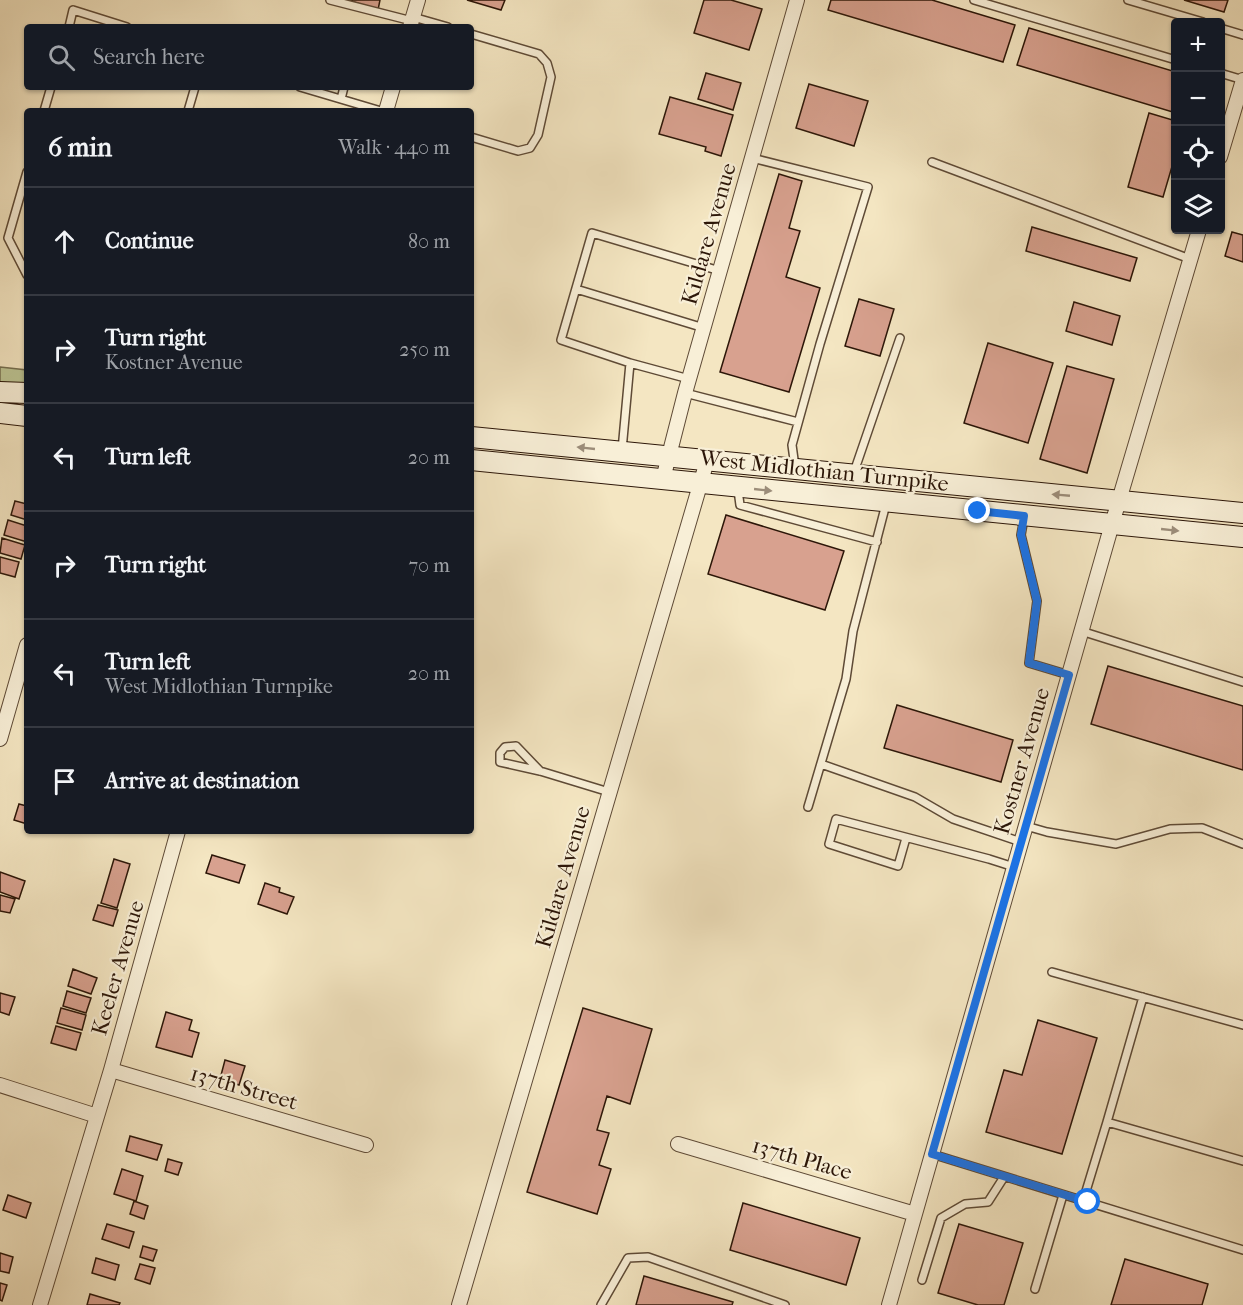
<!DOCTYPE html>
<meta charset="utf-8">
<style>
:root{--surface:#171b24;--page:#20242c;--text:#f1f3f6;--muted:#9ea1a6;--line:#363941}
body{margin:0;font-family:"IM FELL French Canon",serif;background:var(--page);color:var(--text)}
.controls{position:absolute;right:18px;top:18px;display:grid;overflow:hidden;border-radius:6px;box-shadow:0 2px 4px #0004}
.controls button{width:54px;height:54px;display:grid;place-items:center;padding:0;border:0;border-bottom:2px solid var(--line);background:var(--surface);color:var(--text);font:30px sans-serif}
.stop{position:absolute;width:18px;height:18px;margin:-14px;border:4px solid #1a73e8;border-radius:50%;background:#fff}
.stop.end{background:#1a73e8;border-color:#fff;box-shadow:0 2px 6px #0008}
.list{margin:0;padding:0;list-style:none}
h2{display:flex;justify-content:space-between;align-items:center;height:78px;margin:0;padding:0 24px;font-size:26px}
h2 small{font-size:20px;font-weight:400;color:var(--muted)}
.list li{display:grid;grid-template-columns:39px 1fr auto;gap:18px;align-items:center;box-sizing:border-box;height:108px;padding:0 24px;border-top:2px solid var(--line)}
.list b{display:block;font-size:22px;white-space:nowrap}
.list p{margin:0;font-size:20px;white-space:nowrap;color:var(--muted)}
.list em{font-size:20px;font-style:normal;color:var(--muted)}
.icon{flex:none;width:33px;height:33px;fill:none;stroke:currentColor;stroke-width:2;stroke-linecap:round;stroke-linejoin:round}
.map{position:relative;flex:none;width:1243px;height:1305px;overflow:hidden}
.search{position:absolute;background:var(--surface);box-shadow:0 2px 4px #0004;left:24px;top:24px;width:450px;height:66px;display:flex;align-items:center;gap:15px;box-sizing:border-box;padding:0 21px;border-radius:6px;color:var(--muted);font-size:22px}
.panel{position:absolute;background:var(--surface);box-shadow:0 2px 4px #0004;left:24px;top:108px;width:450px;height:726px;border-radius:6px}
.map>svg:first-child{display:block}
</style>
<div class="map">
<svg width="1243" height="1305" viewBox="0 0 1243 1305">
<rect width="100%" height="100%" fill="#f4e6c2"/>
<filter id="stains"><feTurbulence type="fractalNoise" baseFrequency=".00333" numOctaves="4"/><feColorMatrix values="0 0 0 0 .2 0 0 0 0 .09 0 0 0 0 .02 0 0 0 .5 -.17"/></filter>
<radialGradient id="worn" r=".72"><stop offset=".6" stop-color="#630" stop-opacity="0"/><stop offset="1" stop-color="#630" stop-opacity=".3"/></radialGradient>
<path fill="#bcc493" stroke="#746d4e" stroke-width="1.5" d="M0 367 27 370V385L0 382Z"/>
<path fill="#d8a18f" stroke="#2c1608" stroke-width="1.5" d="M348 0H380L378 10Z
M467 0H505L501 10Z
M704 0H731L762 9 749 50 694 33Z
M831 0H932L1015 25 1003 62 828 10Z
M1184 0H1228L1224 12Z
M1029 28 1176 72V113L1017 65Z
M706 73 741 83 733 110 698 99Z
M809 84 868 101 854 146 796 128Z
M670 97 733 115 721 156 705 151 706 147 659 134Z
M1149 113 1176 121V153L1163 197 1128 187Z
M779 174 802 181 789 228 800 231 786 277 820 288 789 392 720 372Z
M1032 227 1137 258 1130 281 1026 251Z
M1232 232 1243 235V262L1225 256Z
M859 299 894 309 880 356 845 346Z
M1074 302 1120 316 1112 345 1066 331Z
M988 343 1053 363 1028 443 964 423Z
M1067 366 1114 379 1087 473 1040 459Z
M15 501 27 504V520L11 515Z
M726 515 844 551 825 610 708 574Z
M8 520 27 526V542L4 535Z
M2 538 25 545 21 559 0 553Z
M0 557 19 562 15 577 0 573Z
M1108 666 1243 706V770L1091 724Z
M897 705 1013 740 1001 782 884 748Z
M19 804 27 806V824L14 820Z
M212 855 245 865 239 883 206 873Z
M114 859 130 864 117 908 101 903Z
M0 872 25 881 19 899 0 892Z
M265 883 280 888 279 892 294 897 287 914 258 904Z
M0 895 15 899 10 913 0 911Z
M98 905 118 910 113 926 93 920Z
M73 969 97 978 91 994 68 986Z
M67 991 91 998 86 1013 63 1006Z
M0 993 15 997 9 1015 0 1012Z
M61 1008 86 1015 82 1030 57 1023Z
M583 1008 652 1029 630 1104 607 1096 597 1130 609 1133 599 1165 611 1169 597 1214 527 1192Z
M166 1012 192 1020 189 1030 199 1033 192 1057 156 1047Z
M1038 1020 1097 1038 1062 1154 986 1132 1004 1070 1022 1075Z
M56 1026 81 1033 76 1050 51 1043Z
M225 1060 245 1066 239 1085 220 1079Z
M130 1136 162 1145 157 1160 126 1151Z
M168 1159 182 1163 178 1175 165 1171Z
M122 1169 143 1176 136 1201 114 1194Z
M8 1195 31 1203 26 1218 3 1210Z
M134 1201 148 1206 144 1219 130 1214Z
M743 1203 860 1238 846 1285 730 1250Z
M107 1224 134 1232 129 1248 102 1239Z
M959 1224 1023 1243 1004 1305H978L938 1293Z
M143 1246 157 1250 153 1261 140 1257Z
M0 1253 13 1257 9 1273 0 1271Z
M96 1258 119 1265 115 1280 92 1273Z
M1125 1259 1208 1284 1202 1305H1111Z
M140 1264 155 1268 150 1284 135 1279Z
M644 1276 733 1302 732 1305H636Z
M0 1283 7 1285 2 1301 0 1300Z
M90 1294 120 1303 119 1305H87Z"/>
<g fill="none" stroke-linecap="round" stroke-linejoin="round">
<g stroke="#5e4a36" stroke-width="10">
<path id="lane" d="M330 0 412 21
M974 0 1176 60
M1128 0 1203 22
M413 17 448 27
M69 27 73 10 127 27
M1220 28 1243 35
M471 34 539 54 547 63 551 77 538 135 530 148 518 151 471 137
M1220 73 1243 80
M300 87 381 111
M341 99 344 87
M44 111 51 87
M188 111 195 87
M752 158 868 187 820 344 792 445 795 467
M932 162 1190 259
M27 172 8 238 27 275
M576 289 704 328
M630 363 561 340 592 233 720 271
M685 393 798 422
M622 450 630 363 689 379
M854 472 900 338
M738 490 740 505 877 542
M1024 518 1021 535 1037 601 1029 663 1069 675
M1081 631 1243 682
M821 764 915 797 953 819 1021 842
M540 771 516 746 505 747 500 753V762L540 771 609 792
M808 807 846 679 853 631 886 504
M1026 826 1047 832 1116 844 1170 829 1202 828 1243 844
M906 838 898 866 829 844 836 819 989 859 1014 867
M1052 972 1243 1025
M1107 1122 1143 997
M932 1154 1243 1250
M1083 1201 1107 1122 1243 1161
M922 1280 941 1218 965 1204 988 1202 1004 1177
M1035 1289 1063 1195
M601 1305 628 1258 648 1257 785 1305"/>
</g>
<g stroke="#5e4a36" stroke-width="16">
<path id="street" d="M410 27 418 0
M386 111 393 87
M1220 157 1243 80
M663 479 685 393 797 0
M0 739 27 645
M111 1070 366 1145
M0 1085 97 1116
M678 1144 915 1214
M40 1305 111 1070 178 831
M459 1305 707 461
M889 1305 1112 524 1199 230"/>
</g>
<g stroke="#2c1608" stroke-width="22">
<path id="secondary" d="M0 392 27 393
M0 413 27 416
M471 437 1243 513
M471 460 1243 537"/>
</g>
<use href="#lane" stroke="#f8efd7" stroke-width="7"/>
<use href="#street" stroke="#f8efd7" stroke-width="14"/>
<use href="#secondary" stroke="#f8efd7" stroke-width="20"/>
</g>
<defs><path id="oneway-solid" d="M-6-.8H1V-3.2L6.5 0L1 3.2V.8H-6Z" transform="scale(1.5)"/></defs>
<g fill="#9c8d7a">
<use href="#oneway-solid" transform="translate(586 448) rotate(-174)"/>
<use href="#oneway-solid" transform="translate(763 490) rotate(6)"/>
<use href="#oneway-solid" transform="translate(1061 495) rotate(-175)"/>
<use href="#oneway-solid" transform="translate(1170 530) rotate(6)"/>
</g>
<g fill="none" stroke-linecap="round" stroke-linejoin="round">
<path stroke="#1a73e8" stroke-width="8" d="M978 511 1024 516 1021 535 1037 601 1029 663 1069 675 932 1154 1088 1202"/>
</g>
<g text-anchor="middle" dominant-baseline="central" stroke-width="4.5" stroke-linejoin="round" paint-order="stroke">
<g font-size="22" fill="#2c1608" stroke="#f8efd7">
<text transform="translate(709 234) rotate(-74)">Kildare Avenue</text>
<text transform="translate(824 471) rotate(6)">West Midlothian Turnpike</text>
<text transform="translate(1022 761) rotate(-74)">Kostner Avenue</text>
<text transform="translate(563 877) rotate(-74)">Kildare Avenue</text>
<text transform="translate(118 968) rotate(-74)">Keeler Avenue</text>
<text transform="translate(244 1088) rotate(16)">137th Street</text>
<text transform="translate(802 1159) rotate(16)">137th Place</text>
</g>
</g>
<rect width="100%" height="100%" filter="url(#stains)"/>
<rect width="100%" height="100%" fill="url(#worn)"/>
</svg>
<div class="controls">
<button>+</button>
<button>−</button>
<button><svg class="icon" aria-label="locate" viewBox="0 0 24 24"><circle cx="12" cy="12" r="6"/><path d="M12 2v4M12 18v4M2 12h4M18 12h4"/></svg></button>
<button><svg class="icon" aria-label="layers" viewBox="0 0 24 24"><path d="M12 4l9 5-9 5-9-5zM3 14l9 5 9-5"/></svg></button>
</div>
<div class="stop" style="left:1088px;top:1202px"></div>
<div class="stop end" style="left:978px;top:511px"></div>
<div class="search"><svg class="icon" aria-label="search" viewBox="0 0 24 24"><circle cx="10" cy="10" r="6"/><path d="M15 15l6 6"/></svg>Search here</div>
<section class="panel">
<h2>6 min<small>Walk · 440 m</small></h2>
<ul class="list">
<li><svg class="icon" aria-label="ahead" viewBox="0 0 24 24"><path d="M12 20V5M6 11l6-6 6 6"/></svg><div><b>Continue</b></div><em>80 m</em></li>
<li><svg class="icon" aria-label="right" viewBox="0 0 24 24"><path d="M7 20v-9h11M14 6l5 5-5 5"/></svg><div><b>Turn right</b><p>Kostner Avenue</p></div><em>250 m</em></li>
<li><svg class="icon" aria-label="left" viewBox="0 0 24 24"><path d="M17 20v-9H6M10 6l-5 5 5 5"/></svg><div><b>Turn left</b></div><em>20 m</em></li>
<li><svg class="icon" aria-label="right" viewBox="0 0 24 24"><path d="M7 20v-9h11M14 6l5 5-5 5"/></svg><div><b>Turn right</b></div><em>70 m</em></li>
<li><svg class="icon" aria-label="left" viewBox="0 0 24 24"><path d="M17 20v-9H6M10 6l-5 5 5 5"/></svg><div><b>Turn left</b><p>West Midlothian Turnpike</p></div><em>20 m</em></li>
<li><svg class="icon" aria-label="arrive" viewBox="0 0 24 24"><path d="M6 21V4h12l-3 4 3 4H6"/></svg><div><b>Arrive at destination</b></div></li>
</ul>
</section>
</div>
